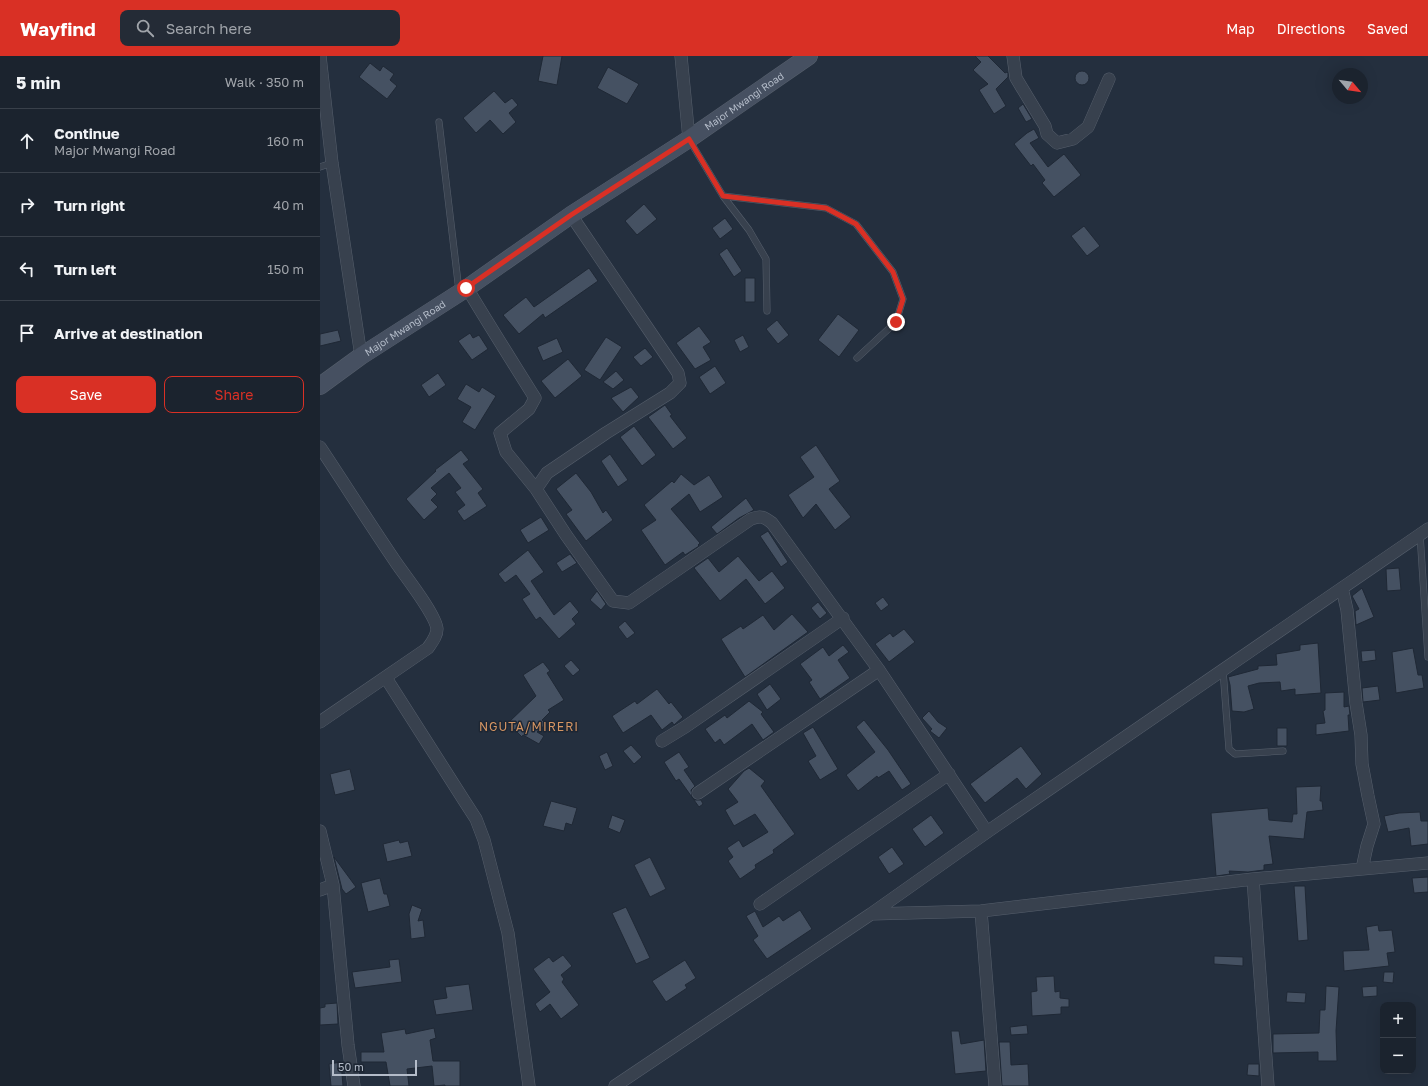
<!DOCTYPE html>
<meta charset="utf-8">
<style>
:root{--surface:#1b232e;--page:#242b36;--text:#f1f3f6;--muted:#a0a4aa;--line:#39404a;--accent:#d93025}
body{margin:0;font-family:"Golos Text",sans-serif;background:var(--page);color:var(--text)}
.controls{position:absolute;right:12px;bottom:12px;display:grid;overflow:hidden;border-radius:8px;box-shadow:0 4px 16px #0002}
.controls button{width:36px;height:36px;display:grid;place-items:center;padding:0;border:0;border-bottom:1px solid var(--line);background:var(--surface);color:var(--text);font:20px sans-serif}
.compass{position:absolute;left:1012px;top:12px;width:36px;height:36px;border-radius:50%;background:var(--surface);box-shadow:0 4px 16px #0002;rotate:119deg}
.scale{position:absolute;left:12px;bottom:10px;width:85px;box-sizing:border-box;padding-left:4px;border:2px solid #b4bcc9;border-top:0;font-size:11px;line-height:14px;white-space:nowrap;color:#b4bcc9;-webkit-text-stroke:3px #1d2633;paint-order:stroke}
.stop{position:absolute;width:12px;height:12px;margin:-9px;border:3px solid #d93025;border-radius:50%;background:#fff}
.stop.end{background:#d93025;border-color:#fff;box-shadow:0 1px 4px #0008}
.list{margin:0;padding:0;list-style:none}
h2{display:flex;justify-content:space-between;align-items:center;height:52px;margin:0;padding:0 16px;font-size:17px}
h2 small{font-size:13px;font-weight:400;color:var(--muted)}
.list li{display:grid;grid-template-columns:26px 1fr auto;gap:12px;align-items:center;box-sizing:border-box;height:64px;padding:0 16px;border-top:1px solid var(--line)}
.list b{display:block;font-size:15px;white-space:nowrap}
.list p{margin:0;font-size:13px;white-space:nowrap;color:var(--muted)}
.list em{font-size:13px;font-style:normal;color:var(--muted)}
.actions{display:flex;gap:8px;padding:12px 16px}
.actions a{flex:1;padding:9px 0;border:1px solid var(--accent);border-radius:8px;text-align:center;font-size:14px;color:var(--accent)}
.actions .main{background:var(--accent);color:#fff}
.icon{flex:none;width:22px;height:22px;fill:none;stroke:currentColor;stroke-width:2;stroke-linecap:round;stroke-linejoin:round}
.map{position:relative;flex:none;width:1108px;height:1030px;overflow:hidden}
header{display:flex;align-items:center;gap:24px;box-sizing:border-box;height:56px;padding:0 20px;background:var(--accent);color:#fff}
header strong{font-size:19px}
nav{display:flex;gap:22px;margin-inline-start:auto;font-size:14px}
.search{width:280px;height:36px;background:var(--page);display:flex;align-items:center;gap:10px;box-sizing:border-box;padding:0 14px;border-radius:8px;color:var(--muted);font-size:15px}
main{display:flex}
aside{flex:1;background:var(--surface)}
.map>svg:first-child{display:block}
</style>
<header>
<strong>Wayfind</strong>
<div class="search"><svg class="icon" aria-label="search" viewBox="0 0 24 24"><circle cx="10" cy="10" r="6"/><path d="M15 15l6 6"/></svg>Search here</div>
<nav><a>Map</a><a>Directions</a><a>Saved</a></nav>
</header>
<main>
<aside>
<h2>5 min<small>Walk · 350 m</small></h2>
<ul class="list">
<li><svg class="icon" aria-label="ahead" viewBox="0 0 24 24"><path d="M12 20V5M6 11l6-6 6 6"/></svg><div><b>Continue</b><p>Major Mwangi Road</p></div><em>160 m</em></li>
<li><svg class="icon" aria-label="right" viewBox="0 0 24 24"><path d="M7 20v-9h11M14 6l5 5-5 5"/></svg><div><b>Turn right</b></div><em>40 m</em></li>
<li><svg class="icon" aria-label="left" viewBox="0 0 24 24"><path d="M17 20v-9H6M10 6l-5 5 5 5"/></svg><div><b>Turn left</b></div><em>150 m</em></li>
<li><svg class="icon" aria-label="arrive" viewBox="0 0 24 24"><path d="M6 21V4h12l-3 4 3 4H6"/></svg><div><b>Arrive at destination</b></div></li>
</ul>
<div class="actions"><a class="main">Save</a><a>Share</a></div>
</aside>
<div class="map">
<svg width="1108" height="1030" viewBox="0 0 1108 1030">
<rect width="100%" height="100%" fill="#242f3e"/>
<path fill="#455162" stroke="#1f2835" d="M223 0H242L237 29 218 25Z
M655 0H668L685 17 687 16 688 17V21L676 33 686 50 674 58 659 34 668 28 653 14 661 6Z
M50 7 60 15 63 10 74 18 70 24 77 30 67 43 39 21Z
M288 11 319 28 307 48 277 32Z
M755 22a7 7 0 1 1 14 0a7 7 0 1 1-14 0Z
M174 35 185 47 192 42 198 49 189 57 196 66 183 78 170 64 156 77 143 62Z
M703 48 712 63 706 66 698 52Z
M714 73 719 82 710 87 728 111 744 98 761 119 734 141 722 127 725 124 713 108 711 110 694 88 707 77Z
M324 148 337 163 317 179 305 165Z
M405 162 413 173 400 183 392 172Z
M764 170 780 190 767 200 751 180Z
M407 192 422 215 414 221 399 198Z
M269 212 278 225 225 262 223 258 199 278 183 259 206 241 214 251Z
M425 222H435V246H425Z
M518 258 539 274 519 301 498 284Z
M457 264 469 279 458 288 446 273Z
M379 270 391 286 383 291 391 304 375 313 356 287Z
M18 274 21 285 0 290V278Z
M150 277 153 282 159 279 168 293 152 304 138 285Z
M423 279 429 291 420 296 414 284Z
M286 281 302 291 280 324 264 314Z
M237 282 243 296 223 305 217 291Z
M325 292 333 301 321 310 313 301Z
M248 303 262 320 235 342 221 325Z
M395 310 406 327 390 338 379 321Z
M296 315 304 324 293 333 283 326Z
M118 317 126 329 109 341 101 329Z
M146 328 159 336 162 331 176 340 155 374 142 366 151 351 137 343Z
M311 331 319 341 303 356 291 342Z
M345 349 352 359 350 360 367 382 353 393 328 361Z
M314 370 336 399 322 410 300 381Z
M496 389 520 425 509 433 531 461 515 474 496 448 483 462 468 439 494 421 480 401Z
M141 394 149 404 143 408 163 433 158 437 167 450 144 465 137 455 145 449 135 436 141 432 129 417 111 432 117 438 111 444 118 451 104 464 86 443 116 415 115 414Z
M290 398 308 424 298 431 281 405Z
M256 417 271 436 283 457 286 454 293 464 266 485 246 458 252 454 236 433Z
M361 418 374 429 389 419 403 441 380 456 369 438 351 453 380 487 378 489 379 490 365 499 363 496 345 509 321 474 336 464 324 449 352 425 354 427Z
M426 442 434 454 419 462 397 478 391 471Z
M221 461 229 474 208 487 200 474Z
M448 475 468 506 461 511 440 480Z
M208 494 224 516 211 525 234 559 250 545 259 556 252 563 256 568 239 583 220 561 216 564 202 543 210 538 196 519 185 527 178 518Z
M250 498 257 507 242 516 236 507Z
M418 500 439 525 452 515 465 532 445 548 426 523 400 545 374 512 375 511 388 502 399 516Z
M1079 512 1081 534 1067 535 1066 513Z
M1042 532 1054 561 1036 569 1035 555 1039 553 1032 540Z
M277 535 286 548 281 554 270 544Z
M563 541 569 549 561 555 555 547Z
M498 546 507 557 500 563 491 552Z
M472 558 488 576 425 621 401 583 421 570 423 573 443 559 454 574Z
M305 565 315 577 307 583 298 571Z
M584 573 595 586 569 606 555 588 570 577 573 581Z
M998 587 1001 637 975 639V633L961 635 960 626 939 627 928 630 934 653 924 656 912 655 910 629 908 621 938 613V610L957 609 956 598 980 594V589Z
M523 589 529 596 518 604 530 622 500 643 489 626 492 624 480 608 503 591 509 600Z
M1093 592 1098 619H1102L1104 632 1076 637 1072 596Z
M1055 594 1056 604 1042 606 1041 595Z
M251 604 260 614 253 620 244 610Z
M223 606 230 615 227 617 244 644 228 654 230 656 222 664 226 668 217 676 224 680 219 688 203 679 202 681 188 667 216 640 203 619Z
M450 628 461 643 447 654 437 638Z
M1058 630 1060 644 1043 646 1042 632Z
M337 633 349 648 351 646 363 661 354 669 352 666 342 674 331 659 303 677 292 660 315 645 317 648Z
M1024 636V651L1029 650 1030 659H1028L1029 675 996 679V668L1005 667 1003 655 1005 654V637Z
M429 645 443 656 441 658 454 676 443 684 432 668 404 689 400 683 395 687 385 673 405 659 407 662Z
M609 655 618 666 627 672 619 682 610 675 612 673 602 662Z
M544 664 568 694 591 728 582 734 569 715 558 722 557 720 538 735 526 719 555 696 536 671Z
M493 671 518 713 500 724 488 705 496 700 483 677Z
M957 672H967V690H957Z
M311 689 322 701 314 708 303 695Z
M701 690 722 718 706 733 697 722 665 747 650 728Z
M287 696 293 710 285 714 279 700Z
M359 696 369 711 364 714 375 730 371 734 372 741 375 744H381L383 748 379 751 359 723 356 725 344 706Z
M429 712 445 725 441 730 475 778 453 794 454 797 435 809 436 812 420 823 408 805 413 801 407 792 419 784 423 791 448 776 435 758 414 770 405 754 418 746 408 733 424 715Z
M30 713 35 734 15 739 10 718Z
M1001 730 1000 745H1002L1003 754 987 756 984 783 949 780 953 808 944 809V814L928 816 909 815 910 818 896 820 891 757 948 752 949 764 972 766 973 758H977L976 731Z
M231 745 257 752 252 769 246 767 244 775 223 770Z
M1100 756 1101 765H1108V788L1091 790 1089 772 1068 776 1064 760 1079 757Z
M292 759 305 764 300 777 288 772Z
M611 759 624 777 605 791 592 773Z
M79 784 80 787 88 785 92 800 67 806 63 788Z
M572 791 584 808 569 818 558 801Z
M14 801 36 831 26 838 22 833Z
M330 801 346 833 330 841 314 809Z
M1108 821V836L1094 837 1092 822Z
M60 822 64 838H67L70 850 48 856 41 827Z
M974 830H985L988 884 978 885Z
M92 849 102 853 98 865 103 864 105 881 91 883 89 858Z
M306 851 330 902 316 908 292 857Z
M480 854 492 873 447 903 433 884 438 880 426 860 435 855 443 871 459 860 463 865Z
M1058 869 1059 875 1072 874 1075 896 1067 897 1069 910 1024 915 1023 895 1049 894 1046 871Z
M243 899 252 910 241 919 244 923 242 926 259 949 241 963 230 948 220 956 215 948 230 936 213 913 229 901 233 906Z
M894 900 923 901V910L894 908Z
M79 903 82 926 35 932 32 916 70 911 69 904Z
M365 904 376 922 365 929 367 932 346 946 332 925Z
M1064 916H1074L1073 927 1063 926Z
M734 920 735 936 740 935V942L749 943V951H741V958L712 960 711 936 717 935 716 921Z
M149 928 153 954 116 959 113 944 127 942 125 931Z
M1006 930 1019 931 1016 975 1017 1005H998V996L953 997V978L999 977 1000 954H1005Z
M1057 930V940L1043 941 1042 931Z
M967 936 986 937 985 947 966 946Z
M17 947 18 968 0 969V952L5 951V948Z
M707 969 708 978 691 979 690 971Z
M114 972 116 982 110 984 113 1005H140V1030H125V1029L114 1030 112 1010 87 1013 89 1030H70L66 1006H41V996H64L61 977 85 973 86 978Z
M631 975H639L641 988 664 984 666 1015 635 1018Z
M679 986H690L691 1009 708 1008 709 1030H682Z
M21 1006 23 1030H11L9 1008Z
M928 1008H939V1020L927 1019Z"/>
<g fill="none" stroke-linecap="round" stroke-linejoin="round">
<g stroke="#565f6c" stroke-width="7">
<path id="lane" d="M119 66 139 235
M370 85 403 140 506 152 536 168 573 216 583 243 576 266 537 302
M0 111 12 107
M403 140 429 174 446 203 447 255
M1100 478 1108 601
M903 614 909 693 915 698 963 695"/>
</g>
<g stroke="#565f6c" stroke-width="13">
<path id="street" d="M0 0 12 107 41 300
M361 0 369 83
M693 0 696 22 725 70 727 78 737 87 753 83 768 71 789 23
M251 159 358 317 360 327 350 337 286 377 227 417 216 433 246 479 293 545 309 547 431 463C441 459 444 461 452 467L559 614 667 776
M147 232C169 269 192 305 215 342L209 353 180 377 186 396 216 433
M0 391C26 430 51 470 77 508 86 521 116 559 117 573 117 580 112 586 108 592L0 666
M1022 532 1027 554 1036 647 1041 679 1042 708 1048 740 1054 768 1047 790 1042 813
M66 622 145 746 156 763 164 784 188 877 209 1030
M342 685 365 671 523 562
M378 737 559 614
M0 775 13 829 28 989 34 1030
M933 823 948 1030
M0 834 13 829
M440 848 629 718
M661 855 675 1030
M551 858 661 855 933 823 1108 807
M295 1030 551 858 667 776 1108 473"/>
</g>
<g stroke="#565f6c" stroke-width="18">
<g id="secondary">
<path id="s1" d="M0 330 41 300 147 232 251 159 369 83 489 0"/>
</g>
</g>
<use href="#lane" stroke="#38414e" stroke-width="6"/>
<use href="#street" stroke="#38414e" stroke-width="12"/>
<use href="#secondary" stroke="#465061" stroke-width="17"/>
</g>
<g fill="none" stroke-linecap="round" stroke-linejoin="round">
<path stroke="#d93025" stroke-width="5" d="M146 232 251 159 369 83 403 140 506 152 536 168 573 216 583 243 576 266"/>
</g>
<g text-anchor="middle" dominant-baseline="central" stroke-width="3" stroke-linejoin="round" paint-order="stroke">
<g font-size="10" fill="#b4bcc9" stroke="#1d2633">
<text stroke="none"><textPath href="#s1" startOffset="511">Major Mwangi Road</textPath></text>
<text stroke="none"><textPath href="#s1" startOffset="103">Major Mwangi Road</textPath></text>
</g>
<g font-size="12" letter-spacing="1" fill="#d59563" stroke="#1d2633">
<text x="209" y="670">NGUTA/MIRERI</text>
</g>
</g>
</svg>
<div class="controls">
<button>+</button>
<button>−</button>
</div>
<svg class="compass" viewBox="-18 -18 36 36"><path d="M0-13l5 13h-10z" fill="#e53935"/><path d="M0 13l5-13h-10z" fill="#a0a4aa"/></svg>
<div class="scale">50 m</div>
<div class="stop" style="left:146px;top:232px"></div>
<div class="stop end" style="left:576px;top:266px"></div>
</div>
</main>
